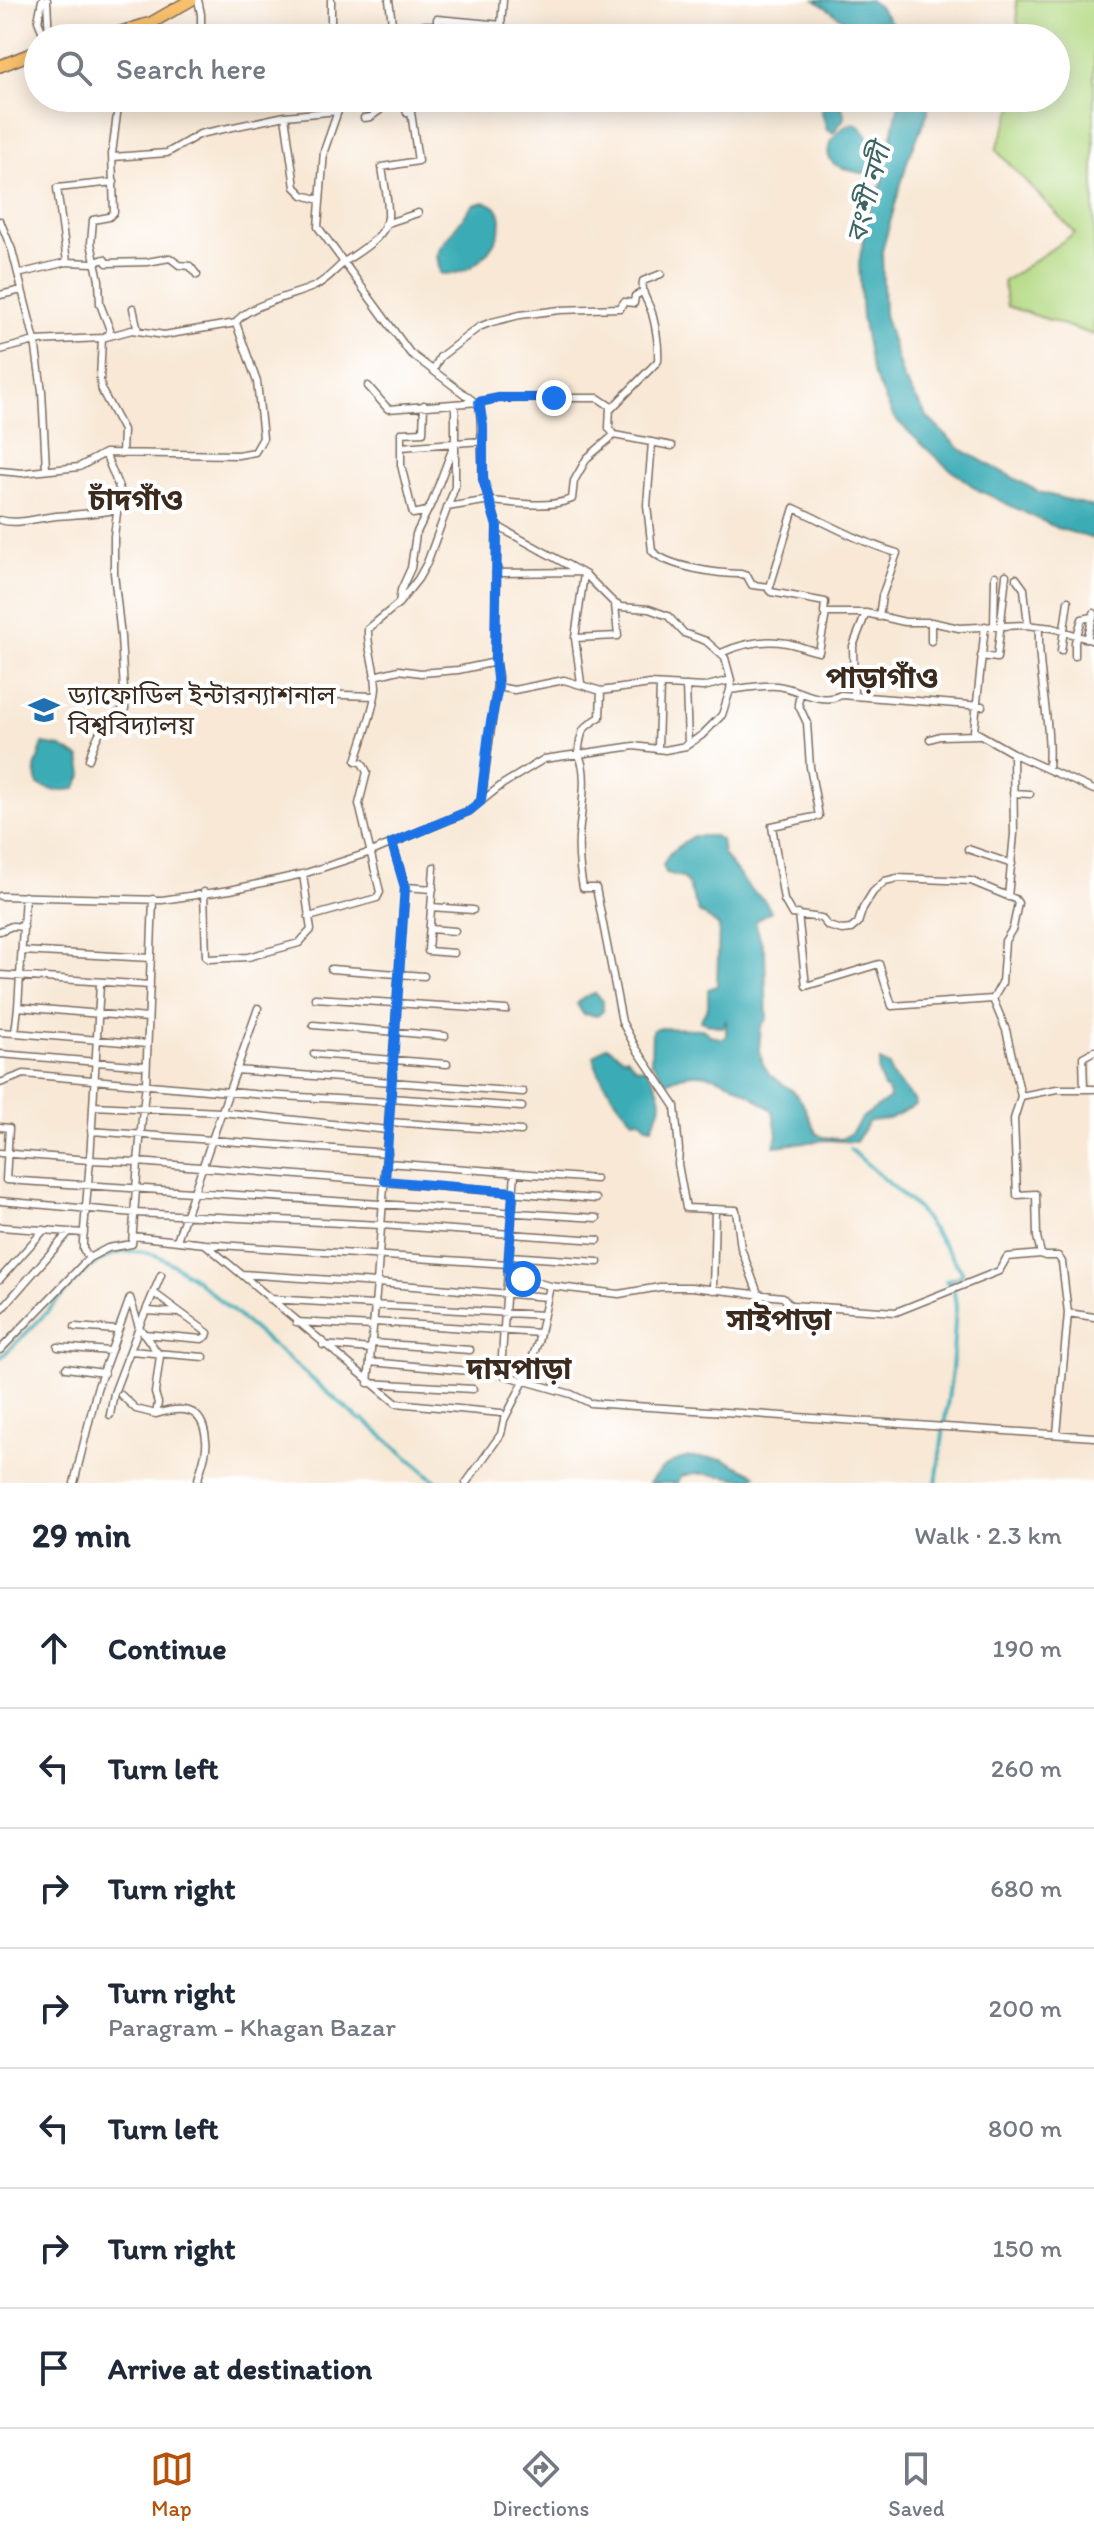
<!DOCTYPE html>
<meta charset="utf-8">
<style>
:root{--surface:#fff;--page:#f6f6f7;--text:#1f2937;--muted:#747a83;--line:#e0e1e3;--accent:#b45309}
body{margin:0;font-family:Itim,"Noto Sans Bengali",sans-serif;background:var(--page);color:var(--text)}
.stop{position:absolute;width:24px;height:24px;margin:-18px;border:6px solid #1a73e8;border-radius:50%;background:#fff}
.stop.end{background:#1a73e8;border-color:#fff;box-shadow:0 2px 8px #0008}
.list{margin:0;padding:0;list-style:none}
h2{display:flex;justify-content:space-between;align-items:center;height:104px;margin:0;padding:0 32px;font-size:34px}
h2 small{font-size:26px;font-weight:400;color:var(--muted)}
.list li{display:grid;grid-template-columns:52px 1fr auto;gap:24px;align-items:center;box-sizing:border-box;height:120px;padding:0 32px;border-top:2px solid var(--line)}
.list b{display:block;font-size:30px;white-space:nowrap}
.list p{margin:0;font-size:26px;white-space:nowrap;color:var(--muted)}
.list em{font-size:26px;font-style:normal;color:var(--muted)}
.icon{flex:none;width:44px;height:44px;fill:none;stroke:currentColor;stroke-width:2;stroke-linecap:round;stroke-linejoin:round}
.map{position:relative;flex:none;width:1094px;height:1483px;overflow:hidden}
.search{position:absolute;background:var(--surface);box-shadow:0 4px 20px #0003;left:24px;right:24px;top:24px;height:88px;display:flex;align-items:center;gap:20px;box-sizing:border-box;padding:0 28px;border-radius:44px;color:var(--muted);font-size:30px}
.sheet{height:944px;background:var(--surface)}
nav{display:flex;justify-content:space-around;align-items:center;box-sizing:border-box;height:112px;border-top:2px solid var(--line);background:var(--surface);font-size:22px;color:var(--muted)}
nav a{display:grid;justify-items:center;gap:4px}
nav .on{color:var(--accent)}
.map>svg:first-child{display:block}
</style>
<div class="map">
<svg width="1094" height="1483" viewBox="0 0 1094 1483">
<rect width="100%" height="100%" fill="#fff"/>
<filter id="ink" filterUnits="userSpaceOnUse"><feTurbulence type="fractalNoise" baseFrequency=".0125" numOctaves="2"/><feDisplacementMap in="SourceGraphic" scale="16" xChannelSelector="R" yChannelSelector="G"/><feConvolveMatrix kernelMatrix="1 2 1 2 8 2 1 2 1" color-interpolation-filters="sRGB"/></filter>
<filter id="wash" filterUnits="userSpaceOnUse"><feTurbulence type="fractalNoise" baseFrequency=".006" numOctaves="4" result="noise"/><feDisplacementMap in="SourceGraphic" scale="32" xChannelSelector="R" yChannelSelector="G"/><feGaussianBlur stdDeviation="1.8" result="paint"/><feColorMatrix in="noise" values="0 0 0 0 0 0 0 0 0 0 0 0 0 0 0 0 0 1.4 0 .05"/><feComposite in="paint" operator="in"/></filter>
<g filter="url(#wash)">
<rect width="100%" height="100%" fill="#f8e8d5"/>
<path fill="#b4d983" stroke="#788250" stroke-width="2" d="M1016 0H1094V335L1007 306 1003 282 1075 233 996 150 1017 98H1056V38H1019Z"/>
<path fill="#3bacb6" stroke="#3b6b6a" stroke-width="2" d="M815 0H869L878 6 904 38H870Z
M818 98H839L845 117 833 133 827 130Z
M900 98H928V112L908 159 882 251 884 314 903 378 928 418 960 449 1039 492 1094 507V539L1057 528 978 490 942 463 894 418 872 371 862 318 859 263 868 213 882 183Z
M854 123C873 134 875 153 868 173 860 174 857 172 850 170 844 168 836 167 832 162 821 147 839 126 854 123Z
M484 202C526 210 481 283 440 273L437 255 441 246 473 205Z
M43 744 61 747 80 758 83 774 75 789 56 791 38 785 35 768Z
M693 836H714L721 840 723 854 750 889 764 900 771 911 755 922 765 953 766 993 767 1019 761 1027 759 1049 763 1064 770 1075 793 1091 802 1102 816 1133 823 1137 841 1139 850 1134 863 1117 890 1098 888 1090 884 1088 878 1072 880 1061 889 1066 892 1076 916 1102V1105L889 1119 869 1121 856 1142 827 1140 774 1146 777 1134 773 1111C743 1088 704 1060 667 1082L651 1061 652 1031 656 1028 702 1029 710 1035 722 1039 726 1036V1020L723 1027H720L700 1021 708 1007V989L717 986 719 926 699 912 687 882 682 877 666 873 663 865 669 854Z
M595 993 603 1001V1011L597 1016 583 1014 577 1004 584 997Z
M607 1046 624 1058 627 1057 635 1067 646 1069C656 1083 666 1098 658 1114 656 1119 653 1122 652 1127L647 1126 639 1119 633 1120C620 1107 594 1073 594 1056Z
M689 1457 723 1459 756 1475 751 1480C725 1478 708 1470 681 1476L678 1483H649C660 1468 671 1461 689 1457Z"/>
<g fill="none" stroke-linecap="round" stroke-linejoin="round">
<path stroke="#3bacb6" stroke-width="4" d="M850 1149 918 1209 962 1271V1275L946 1281 954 1291 956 1306 952 1371 936 1483
M0 1358C15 1344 30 1330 45 1314 73 1284 104 1239 152 1254 168 1259 181 1270 195 1279L360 1420
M364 1420 438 1483"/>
</g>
</g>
<g filter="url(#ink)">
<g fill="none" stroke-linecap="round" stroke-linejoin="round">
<g stroke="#7d6c5e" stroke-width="9">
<path id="minor" d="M42 0 38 21 45 38
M47 0 49 38
M198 0 201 14V38
M331 0V38
M389 0 394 38
M392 26 437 25V19L502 25
M392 36 429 38
M201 37 293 36 297 33 331 31
M147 38 151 23
M371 38 392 36
M500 38 503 0
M119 98 112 154 114 212 109 217 93 220 91 243 99 280 100 304 110 330 109 334 102 338 100 380 102 391 123 430 122 454
M337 98 338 111 324 151 318 227 410 353 480 406 483 479 497 526 495 660 498 677 481 801
M376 98 379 111
M285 116 295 187 303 195 320 200
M364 118 371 117 385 106 409 98
M113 157 167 153 200 134 285 116 338 111
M0 221 12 250 35 341 102 338 132 330 164 335 236 323
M385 224 418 213
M67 262 93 263 104 259 107 263 147 262 170 258 179 265 190 266 197 275
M18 274 67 262 57 188 114 182
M0 295 22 290
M133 308 138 331
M0 350 35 341 42 391 46 469
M434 369 440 357 479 327 492 322 520 315 560 310 620 308 624 302 634 303 635 296 642 292
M368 386 388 409 479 402 499 398H598L610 406 609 428 614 435 672 446
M424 405 423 432 401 433V465L413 514 427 511
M611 409 658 361C659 345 656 328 652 313 648 301 641 294 643 281L661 274
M652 442 647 505 652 551C668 567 718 574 741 574L747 576 752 585 770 587
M401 447 482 441
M0 471 22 473 79 467 105 453 238 455 255 452 263 438 257 382 236 323C244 306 295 295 313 287 327 281 335 269 347 260 361 250 386 237 388 217 389 201 384 183 382 167L418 161 411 112 407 113 403 101
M490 501C518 503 545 509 572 499L574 481 587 458 614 435
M447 507 490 500
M0 520C19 525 37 518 56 516 78 514 97 514 119 509
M497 526 586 575 614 603 621 607 649 609 668 616 684 633 706 641 725 658 731 680 730 690C745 688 762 685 777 686 798 688 820 706 841 695L982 706
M496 573 581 572
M1016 578 1024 589 1028 625
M399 603 418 579 427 563 455 487V404
M866 613H824L825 602 771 592 769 590 794 508C829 524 860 542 897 553L882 596 879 617
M931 622 959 628 1025 625 1053 628 1094 641
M985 626 974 731 1018 756 1094 790
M994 626 995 576
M1039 628C1037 675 1052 722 1048 769
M575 638 584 574
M1087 639 1093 617
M1061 651 1068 601
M721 653C741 644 765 639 787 643 798 645 808 650 819 652L826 613
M981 656 997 658 1006 575
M1075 656V642L1082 619 1093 617 1094 613
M374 676 399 670 421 673 458 670 496 662
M731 680 703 687 650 684 601 691 600 717C579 730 582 730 578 754 590 772 580 815 579 837 578 854 580 872 583 888H596L622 1022 636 1048 675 1106 679 1150 678 1164 686 1208 736 1210 741 1248 759 1296
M581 683 575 638 618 636 615 604
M686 686 688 744
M498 687 514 690 564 680 601 691
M261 689 314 694 374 696
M800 694 798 704 807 723 810 767 819 816 772 826 784 900 792 914 821 918 828 926 842 930 851 929 858 923 863 908 873 892 885 881 898 878 971 881 1015 899 1018 903 1013 928 1005 941 1002 983 993 999
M854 696 853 646 866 613 905 622H931V641
M930 739 940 736 978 735
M658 747 660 685
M89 759C96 736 103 721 125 709L121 637 114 573V536L120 490 105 453
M1013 793 1030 794
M968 849 1012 864
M434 867 428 951 454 953
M303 874 309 917 377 898 380 892 359 804 367 772 362 763 356 761C361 744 377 701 376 686 375 666 367 649 368 629L399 603 401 590 411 568 416 534 432 502 455 442
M405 887 433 889
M204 892 206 957 209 959 248 957 299 943 311 930 309 917
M0 896 162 900 230 890 303 874 371 852 469 811 503 784 544 759 634 746 665 750 686 746 702 735 722 715 730 690
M25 896 18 1007 148 1018
M1008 897 1014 834 1013 753
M153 899 146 1084C139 1137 136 1191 132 1244L108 1248 89 1258 83 1249V1241L90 1160 138 1162 596 1199
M431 907 473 910
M798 914 806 986 879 964 892 1006 993 999 1006 1030 1021 1096 1014 1119 1017 1195 1036 1194 1037 1237 1041 1254
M430 929 455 931
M0 931 12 926 24 927
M22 951 151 958
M331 969 424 976
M0 975 150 985
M315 998 506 1010
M18 1007 15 1033 147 1044
M313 1025 445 1036
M0 1032 15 1033
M0 1054 146 1066
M314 1054 447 1064
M236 1070 523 1092
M0 1083 24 1074 264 1095 390 1102 377 1283 547 1297
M1084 1089 1083 1057 1094 1051
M1021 1096 1057 1089H1094
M390 1098 522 1107
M390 1102 405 887 392 843
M93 1106 221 1112 388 1130
M389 1122 521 1131
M0 1127 9 1128 6 1180 597 1218
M91 1131 388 1153
M0 1153 90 1160 100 984
M387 1163 596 1179
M0 1201 135 1213 381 1225 598 1240
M0 1227 84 1233
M133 1236 205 1244 508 1264V1270L523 1279 550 1286
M177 1240 258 1008
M205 1244 396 1403 501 1413
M509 1256 598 1262
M508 1264 515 1173
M508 1270 501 1370 504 1375 571 1394 590 1403 1094 1437
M241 1274 377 1283 368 1383
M161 1275 139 1327 160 1356 155 1393 158 1403 156 1414C182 1406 203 1406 206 1440 208 1452 200 1470 197 1483
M0 1279 44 1230
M713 1290 715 1209
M270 1299 543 1315
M0 1311 69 1232
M147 1311 179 1313
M1068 1313 1094 1317
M296 1322 373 1326
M374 1322 540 1333
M75 1327 117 1330
M144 1334 202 1339 207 1336 208 1333 154 1293
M372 1343 470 1350
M323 1345 371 1349
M58 1347 110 1351
M0 1350 89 1258
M130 1351 204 1357
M370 1362 469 1371
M66 1368 104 1373
M368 1383 473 1389
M121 1395 136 1409 156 1414
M74 1483 97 1389 130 1298 139 1327 114 1393 110 1415
M466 1483 501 1434 504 1420 524 1381 538 1342 550 1286 619 1294 660 1287H691L783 1297 790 1305 896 1312 999 1271 1007 1257 1041 1254 1045 1256H1058L1062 1262 1068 1313 1057 1434"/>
</g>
<g stroke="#7d6c5e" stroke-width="14">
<path id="highway" d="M101 38 151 23 191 0
M0 66 38 51"/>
</g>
<use href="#minor" stroke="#fff" stroke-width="6"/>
<use href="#highway" stroke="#f8bf6c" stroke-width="11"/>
</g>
</g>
<g fill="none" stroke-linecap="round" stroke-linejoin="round" filter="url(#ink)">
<path stroke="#1a73e8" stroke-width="10" d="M523 1279 508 1270 513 1192 385 1181 405 887 392 843 469 811 481 801 489 732 498 687 495 660 497 526 483 479V426L479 402 499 398H554"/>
</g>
<defs>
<g id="university-bare" transform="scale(2.4)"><path d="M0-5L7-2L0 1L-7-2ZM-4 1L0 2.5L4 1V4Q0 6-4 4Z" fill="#1f6fb2" stroke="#fff" stroke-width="2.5" paint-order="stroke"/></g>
</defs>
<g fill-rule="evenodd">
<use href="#university-bare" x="44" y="710"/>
</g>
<g text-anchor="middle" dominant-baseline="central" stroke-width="8" stroke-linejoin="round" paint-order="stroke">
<g font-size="26" fill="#3b2a1e" stroke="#fff" text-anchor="start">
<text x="68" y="695">ড্যাফোডিল ইন্টারন্যাশনাল<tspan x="68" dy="30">বিশ্ববিদ্যালয়</tspan></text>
</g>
<g font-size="28" font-style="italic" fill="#3b6462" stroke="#fff">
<text transform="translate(868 193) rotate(-75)">বংশী নদী</text>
</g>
<g font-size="30" font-weight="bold" fill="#3b2a1e" stroke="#fff">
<text x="136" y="499">চাঁদগাঁও</text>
<text x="882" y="677">পাড়াগাঁও</text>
<text x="779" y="1319">সাইপাড়া</text>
<text x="519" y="1368">দামপাড়া</text>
</g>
</g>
</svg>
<div class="stop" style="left:523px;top:1279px"></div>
<div class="stop end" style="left:554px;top:398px"></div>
<div class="search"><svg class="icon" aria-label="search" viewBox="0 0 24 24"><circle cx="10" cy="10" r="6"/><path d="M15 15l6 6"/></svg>Search here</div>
</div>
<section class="sheet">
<h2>29 min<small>Walk · 2.3 km</small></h2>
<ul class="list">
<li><svg class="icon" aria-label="ahead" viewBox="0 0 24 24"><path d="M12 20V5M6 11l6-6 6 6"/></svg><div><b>Continue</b></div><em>190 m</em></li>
<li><svg class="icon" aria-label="left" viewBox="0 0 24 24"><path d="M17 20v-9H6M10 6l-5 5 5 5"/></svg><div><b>Turn left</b></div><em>260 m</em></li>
<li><svg class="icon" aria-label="right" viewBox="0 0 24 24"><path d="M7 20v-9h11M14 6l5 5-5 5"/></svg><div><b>Turn right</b></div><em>680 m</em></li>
<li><svg class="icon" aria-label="right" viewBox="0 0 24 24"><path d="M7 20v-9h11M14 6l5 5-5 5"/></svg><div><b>Turn right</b><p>Paragram - Khagan Bazar</p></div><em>200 m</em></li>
<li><svg class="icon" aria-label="left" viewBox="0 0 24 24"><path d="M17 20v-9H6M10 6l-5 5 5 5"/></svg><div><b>Turn left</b></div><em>800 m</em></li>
<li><svg class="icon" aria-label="right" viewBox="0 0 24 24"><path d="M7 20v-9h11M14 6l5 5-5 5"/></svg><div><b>Turn right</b></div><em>150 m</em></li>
<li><svg class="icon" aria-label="arrive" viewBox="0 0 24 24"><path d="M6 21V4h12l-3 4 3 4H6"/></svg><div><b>Arrive at destination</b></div></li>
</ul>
</section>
<nav>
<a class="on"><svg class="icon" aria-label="map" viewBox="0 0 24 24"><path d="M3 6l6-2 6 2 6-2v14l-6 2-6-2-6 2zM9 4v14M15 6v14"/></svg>Map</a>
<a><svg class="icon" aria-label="directions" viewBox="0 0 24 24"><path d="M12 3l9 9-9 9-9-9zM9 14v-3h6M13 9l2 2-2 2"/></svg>Directions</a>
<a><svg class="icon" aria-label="saved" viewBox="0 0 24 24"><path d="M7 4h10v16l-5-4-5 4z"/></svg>Saved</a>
</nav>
